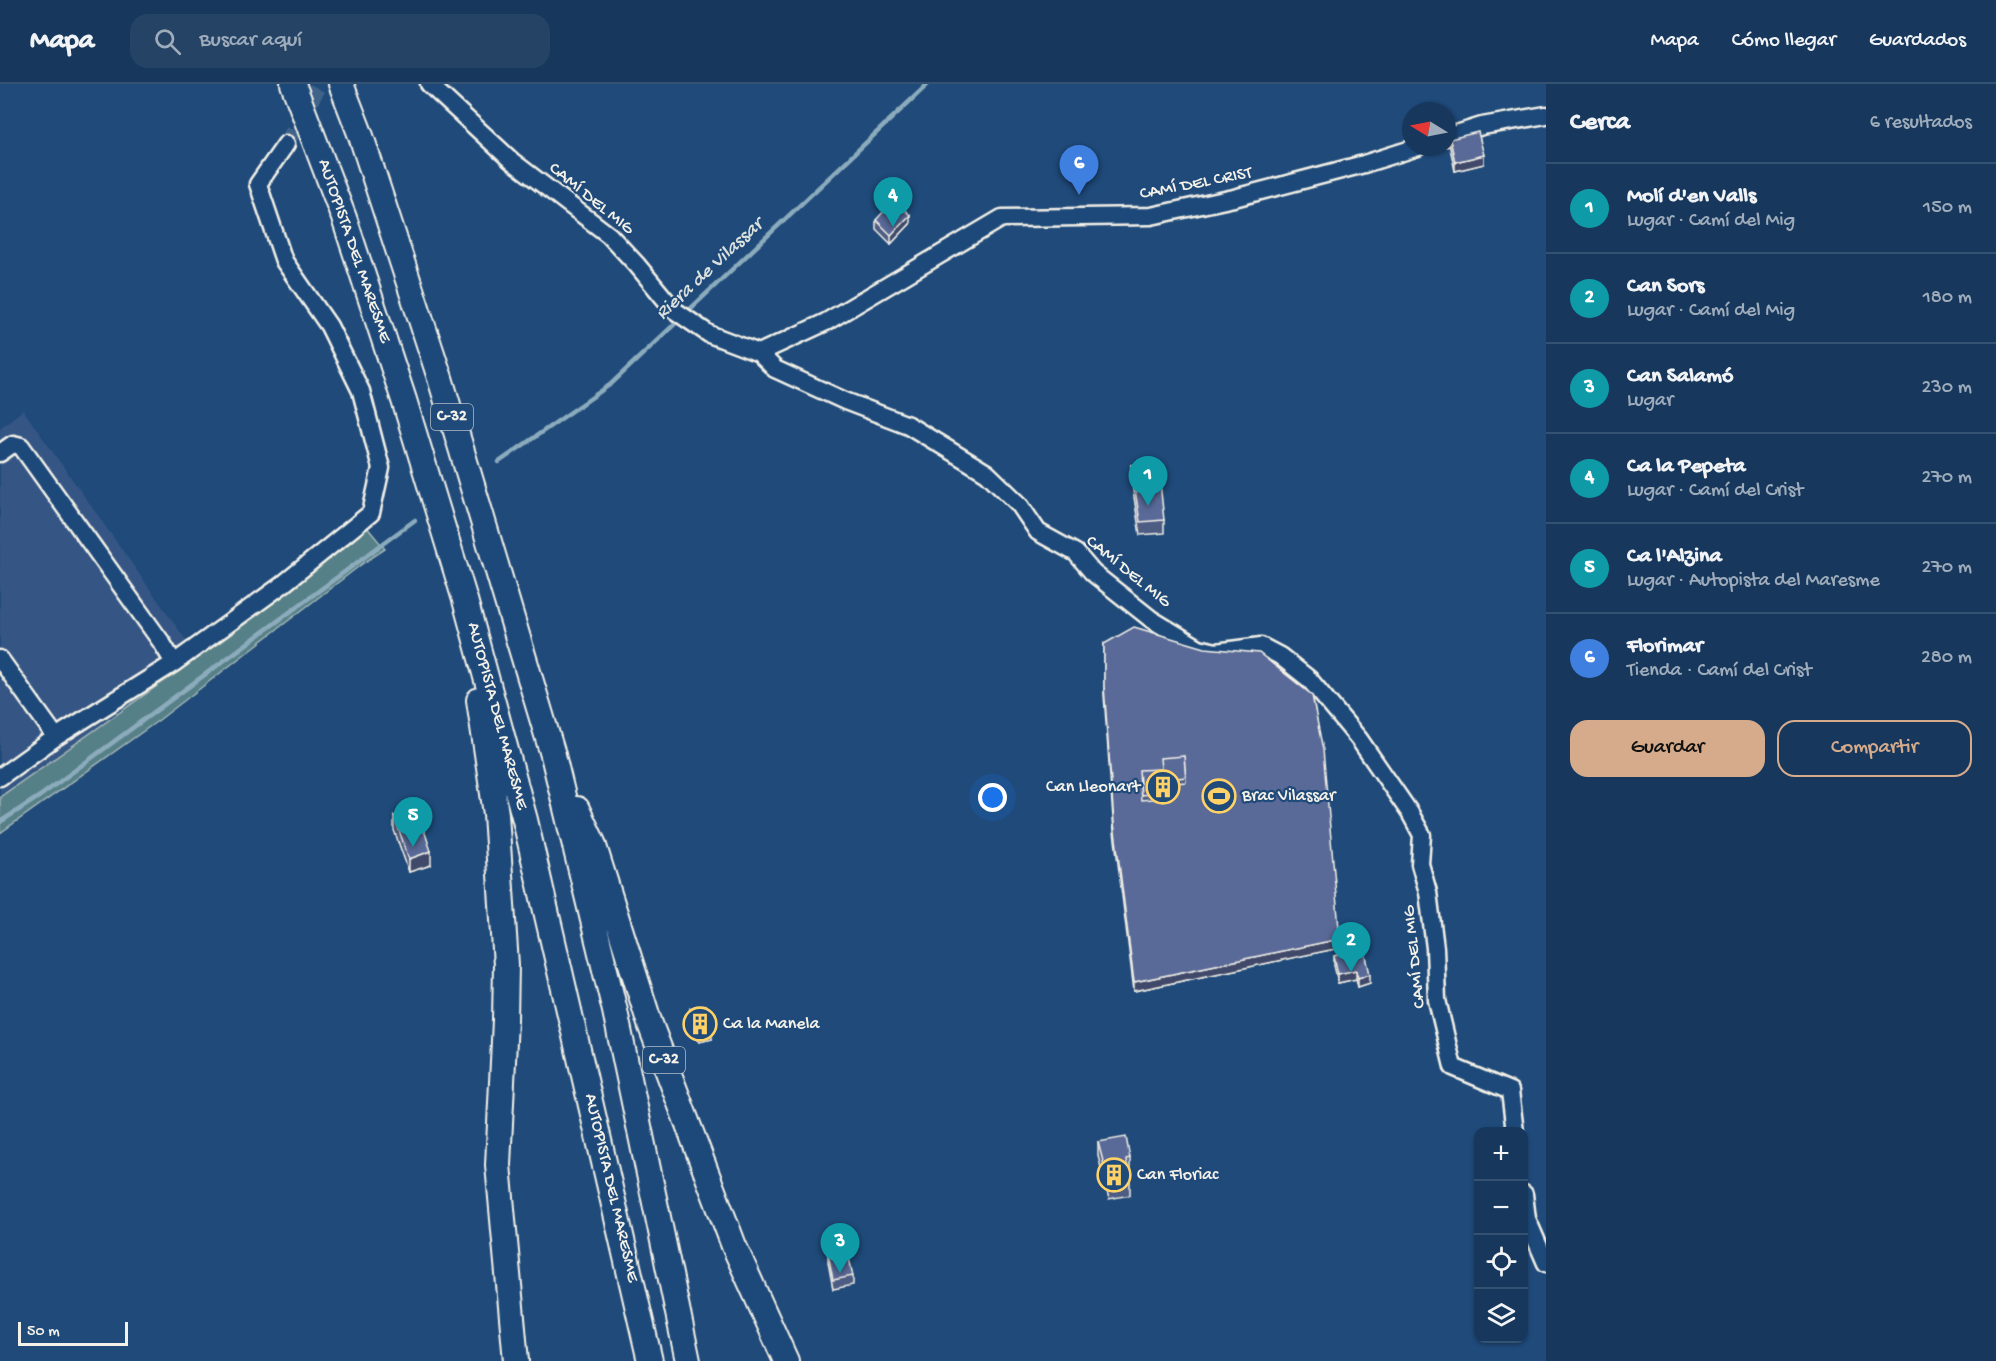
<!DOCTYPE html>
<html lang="es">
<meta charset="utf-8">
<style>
:root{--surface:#17385c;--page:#244365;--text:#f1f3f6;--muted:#9eacbb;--line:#365272;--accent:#d6ab8b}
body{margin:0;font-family:"Gochi Hand",sans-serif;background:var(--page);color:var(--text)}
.controls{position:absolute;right:18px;bottom:18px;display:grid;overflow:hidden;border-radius:12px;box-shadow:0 2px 4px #0004}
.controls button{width:54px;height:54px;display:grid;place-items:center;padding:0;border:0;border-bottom:2px solid var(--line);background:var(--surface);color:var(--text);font:30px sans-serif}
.compass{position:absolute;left:1402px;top:18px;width:54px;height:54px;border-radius:50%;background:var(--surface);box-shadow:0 2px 4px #0004;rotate:280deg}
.scale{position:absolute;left:18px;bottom:15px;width:110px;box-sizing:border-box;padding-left:6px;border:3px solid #f4f1e8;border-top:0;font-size:16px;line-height:21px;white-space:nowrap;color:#f4f1e8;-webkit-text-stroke:4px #1f4a7a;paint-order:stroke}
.you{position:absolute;left:993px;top:714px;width:21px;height:21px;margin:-15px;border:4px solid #fff;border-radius:50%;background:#1a73e8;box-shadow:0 0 0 9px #1a73e833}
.badge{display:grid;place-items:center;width:39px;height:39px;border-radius:50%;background:var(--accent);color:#fff;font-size:20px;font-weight:700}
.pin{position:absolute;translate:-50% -50px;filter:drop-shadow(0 2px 3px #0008)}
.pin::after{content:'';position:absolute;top:32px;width:21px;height:18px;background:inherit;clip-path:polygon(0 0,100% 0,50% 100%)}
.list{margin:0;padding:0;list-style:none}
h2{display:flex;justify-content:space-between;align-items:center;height:78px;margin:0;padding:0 24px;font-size:26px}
h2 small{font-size:20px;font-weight:400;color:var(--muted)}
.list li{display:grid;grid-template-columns:39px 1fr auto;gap:18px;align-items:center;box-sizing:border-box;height:90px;padding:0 24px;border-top:2px solid var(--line)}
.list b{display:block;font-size:22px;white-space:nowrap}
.list p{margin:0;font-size:20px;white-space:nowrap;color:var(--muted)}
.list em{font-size:20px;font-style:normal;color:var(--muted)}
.actions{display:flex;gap:12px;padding:18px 24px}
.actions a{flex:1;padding:14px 0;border:2px solid var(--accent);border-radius:18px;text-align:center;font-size:21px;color:var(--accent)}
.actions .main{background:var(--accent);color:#111}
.icon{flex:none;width:33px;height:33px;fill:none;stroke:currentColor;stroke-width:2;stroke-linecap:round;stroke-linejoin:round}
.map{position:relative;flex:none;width:1546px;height:1277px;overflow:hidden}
header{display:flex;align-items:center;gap:36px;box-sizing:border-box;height:84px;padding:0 30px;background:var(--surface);border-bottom:2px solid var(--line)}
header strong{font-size:28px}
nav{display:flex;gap:33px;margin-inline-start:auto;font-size:21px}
.search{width:420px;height:54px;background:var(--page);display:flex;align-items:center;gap:15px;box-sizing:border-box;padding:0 21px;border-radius:18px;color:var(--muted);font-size:22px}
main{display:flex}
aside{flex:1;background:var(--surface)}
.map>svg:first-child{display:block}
</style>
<header>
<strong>Mapa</strong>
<div class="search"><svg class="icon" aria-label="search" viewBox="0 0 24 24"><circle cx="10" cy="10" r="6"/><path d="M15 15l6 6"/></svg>Buscar aquí</div>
<nav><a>Mapa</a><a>Cómo llegar</a><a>Guardados</a></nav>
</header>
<main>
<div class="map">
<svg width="1546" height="1277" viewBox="0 0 1546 1277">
<rect width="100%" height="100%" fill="#1f4a7a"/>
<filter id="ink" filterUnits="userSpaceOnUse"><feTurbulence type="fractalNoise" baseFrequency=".0167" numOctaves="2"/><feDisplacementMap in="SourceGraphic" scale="12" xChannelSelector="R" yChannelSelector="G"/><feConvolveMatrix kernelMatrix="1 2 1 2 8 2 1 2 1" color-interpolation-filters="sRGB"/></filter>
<g filter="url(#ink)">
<path fill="#355785" d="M23 326 198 573 0 713V344Z"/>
<path fill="#578087" stroke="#a6b8b8" stroke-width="1.5" d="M366 442 385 465 362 480 159 636 0 749V713L198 573 224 550Z"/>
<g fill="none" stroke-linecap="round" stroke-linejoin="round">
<path stroke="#8cacbd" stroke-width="4.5" d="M686 229 928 0
M499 378 611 300 680 235
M0 738 40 712 415 436"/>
<path stroke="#3f638a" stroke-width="16" stroke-dasharray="16 8" stroke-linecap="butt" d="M286 60 320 0"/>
<g stroke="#f4f1e8" stroke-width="21">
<path id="minor" d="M429 0 512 77 609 151 637 181 674 226 709 250 759 269 775 285 845 317 908 341 987 389 1019 420 1038 448 1076 469 1093 489 1151 535 1199 564 1216 568 1261 562 1280 572 1309 595 1359 655 1410 729 1422 751 1420 780 1428 808 1435 864 1437 916 1453 983 1510 1007 1515 1048
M1447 53 1482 42 1546 31
M759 269 826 238 1002 134 1151 132 1234 114 1364 80 1418 63
M0 369 13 360 21 362 162 559 174 579
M0 575 56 653
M0 693 56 653 174 579 282 501 371 429 381 384 361 307 329 242 284 177 258 100 286 60
M1524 1110 1527 1135 1546 1179"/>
</g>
<g stroke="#f4f1e8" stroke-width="28">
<path id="highway" d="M293 0 344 134 404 316 465 516 525 736 650 1277
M341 0 361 52 440 294 553 671 615 927 688 1277
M479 616 496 730 506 881 505 936 498 1081 516 1277
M577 725 593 759 650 940 734 1162 786 1277"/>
</g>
<use href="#minor" stroke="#1f4a7a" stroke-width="16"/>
<use href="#highway" stroke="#1f4a7a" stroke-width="24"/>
</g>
<path fill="#4d5b83" stroke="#f4f1e8" stroke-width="1.5" d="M1450 55 1484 80 1455 87 1450 64Z
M876 136 910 140 891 160 876 145Z
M1131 381 1164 436V449L1140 451 1131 394Z
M1104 560 1340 864 1134 907 1114 748 1104 611Z
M394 732 431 781 409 788 394 746Z
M1364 864 1370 899 1358 903 1356 895 1338 899 1334 881V872Z
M690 925 712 955 699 958 693 947 690 934Z
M1098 1058 1130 1074V1087L1129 1088 1130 1097V1111L1109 1115 1098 1072Z
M828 1169 853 1192V1201L833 1205 828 1178Z"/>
<path fill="#3f4a6a" stroke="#f4f1e8" stroke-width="1.5" d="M1484 71V80L1455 87V78Z
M910 131V140L891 160V151Z
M431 767V781L409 788V775Z
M1340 855V864L1134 907V898Z
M1356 886V895L1338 899V890Z
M1370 890V899L1358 903V894Z
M712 946V955L699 958V949Z"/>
<path fill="#5a6a98" stroke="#f4f1e8" stroke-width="1.5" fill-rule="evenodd" d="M1478 48 1484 71 1455 78 1450 55Z
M894 116 910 131 891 151 876 136Z
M1158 379 1164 436 1140 438 1131 381Z
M1134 543 1205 564 1259 569 1312 611 1323 666 1340 855 1134 898 1114 739 1104 602V560ZM1184 672 1186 698 1162 700 1163 714 1141 716 1139 686 1161 685 1160 674Z
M1184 672 1186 693 1162 696 1163 709 1141 711 1139 686 1161 685 1160 674Z
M417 725 431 767 409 775 394 732Z
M1364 864 1370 890 1358 894 1356 886 1338 890 1334 872Z
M706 921 712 946 699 949 693 938 690 925Z
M1126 1053 1130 1074 1126 1075 1130 1097 1109 1101 1098 1058Z
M847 1165 853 1192 833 1196 828 1169Z"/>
</g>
<defs>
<g id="building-ring" transform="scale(1.725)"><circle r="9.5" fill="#1f4a7a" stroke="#ffd166" stroke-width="1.5"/><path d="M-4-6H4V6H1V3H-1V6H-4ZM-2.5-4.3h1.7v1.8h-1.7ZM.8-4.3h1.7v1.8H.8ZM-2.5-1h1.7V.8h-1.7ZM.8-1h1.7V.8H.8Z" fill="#ffd166"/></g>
<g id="stadium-ring" transform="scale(1.725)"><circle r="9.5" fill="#1f4a7a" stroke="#ffd166" stroke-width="1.5"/><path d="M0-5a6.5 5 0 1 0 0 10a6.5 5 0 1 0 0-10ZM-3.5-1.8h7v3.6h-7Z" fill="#ffd166"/></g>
</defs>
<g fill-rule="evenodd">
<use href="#building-ring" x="1163" y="703"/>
<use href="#stadium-ring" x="1219" y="712"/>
<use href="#building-ring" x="700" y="940"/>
<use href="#building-ring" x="1114" y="1091"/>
</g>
<g text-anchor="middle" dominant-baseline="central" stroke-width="4.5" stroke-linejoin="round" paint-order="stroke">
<g fill="#1f4a7a" stroke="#b4bfc7" stroke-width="1.5">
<rect x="431" y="320" width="42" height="26" rx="4.5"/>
<rect x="643" y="963" width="42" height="26" rx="4.5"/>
</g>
<g font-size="16" font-weight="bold" fill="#f4f1e8">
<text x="452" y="333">C-32</text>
<text x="664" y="976">C-32</text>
</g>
<g font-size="18" fill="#f4f1e8" stroke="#1f4a7a">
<text transform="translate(1196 100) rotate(-11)">CAMÍ DEL CRIST</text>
<text transform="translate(591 115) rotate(39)">CAMÍ DEL MIG</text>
<text transform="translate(354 167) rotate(71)">AUTOPISTA DEL MARESME</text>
<text transform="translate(1128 488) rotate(39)">CAMÍ DEL MIG</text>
<text transform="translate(497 632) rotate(75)">AUTOPISTA DEL MARESME</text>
<text transform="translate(1415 873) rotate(-96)">CAMÍ DEL MIG</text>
<text transform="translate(611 1104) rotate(77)">AUTOPISTA DEL MARESME</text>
</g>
<g font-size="18" fill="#f4f1e8" stroke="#1f4a7a" text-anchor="start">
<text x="1140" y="703" text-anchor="end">Can Lleonart</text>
<text x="1242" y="712">Brac Vilassar</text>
<text x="723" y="940">Ca la Manela</text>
<text x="1137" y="1091">Can Floriac</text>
</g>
<g font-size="20" font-style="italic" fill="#dae0dd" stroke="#1f4a7a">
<text transform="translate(710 186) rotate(-43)">Riera de Vilassar</text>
</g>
</g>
</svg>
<div class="controls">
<button>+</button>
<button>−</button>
<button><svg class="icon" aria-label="locate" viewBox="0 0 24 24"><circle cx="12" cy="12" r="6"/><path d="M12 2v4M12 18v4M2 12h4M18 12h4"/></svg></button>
<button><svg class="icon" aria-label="layers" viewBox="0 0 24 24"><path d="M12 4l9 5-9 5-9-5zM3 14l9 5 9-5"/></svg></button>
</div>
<svg class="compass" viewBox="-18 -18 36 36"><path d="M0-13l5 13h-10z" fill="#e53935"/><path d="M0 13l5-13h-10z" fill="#9eacbb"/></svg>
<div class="scale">50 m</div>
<div class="you"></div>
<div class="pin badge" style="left:1148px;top:422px;background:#0f9aa8">1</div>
<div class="pin badge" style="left:1351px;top:888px;background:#0f9aa8">2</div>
<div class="pin badge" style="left:840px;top:1189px;background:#0f9aa8">3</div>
<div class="pin badge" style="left:893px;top:143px;background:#0f9aa8">4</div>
<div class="pin badge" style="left:413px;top:763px;background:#0f9aa8">5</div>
<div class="pin badge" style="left:1079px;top:111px;background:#3f7fe0">6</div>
</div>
<aside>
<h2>Cerca<small>6 resultados</small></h2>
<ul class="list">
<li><span class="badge" style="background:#0f9aa8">1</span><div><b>Molí d'en Valls</b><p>Lugar · Camí del Mig</p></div><em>150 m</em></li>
<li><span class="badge" style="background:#0f9aa8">2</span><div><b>Can Sors</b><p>Lugar · Camí del Mig</p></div><em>180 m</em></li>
<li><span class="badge" style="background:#0f9aa8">3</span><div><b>Can Salamó</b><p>Lugar</p></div><em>230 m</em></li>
<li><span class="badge" style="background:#0f9aa8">4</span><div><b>Ca la Pepeta</b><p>Lugar · Camí del Crist</p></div><em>270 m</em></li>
<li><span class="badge" style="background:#0f9aa8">5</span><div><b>Ca l'Alzina</b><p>Lugar · Autopista del Maresme</p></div><em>270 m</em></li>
<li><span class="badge" style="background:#3f7fe0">6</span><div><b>Florimar</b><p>Tienda · Camí del Crist</p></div><em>280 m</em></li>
</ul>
<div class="actions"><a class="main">Guardar</a><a>Compartir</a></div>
</aside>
</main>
